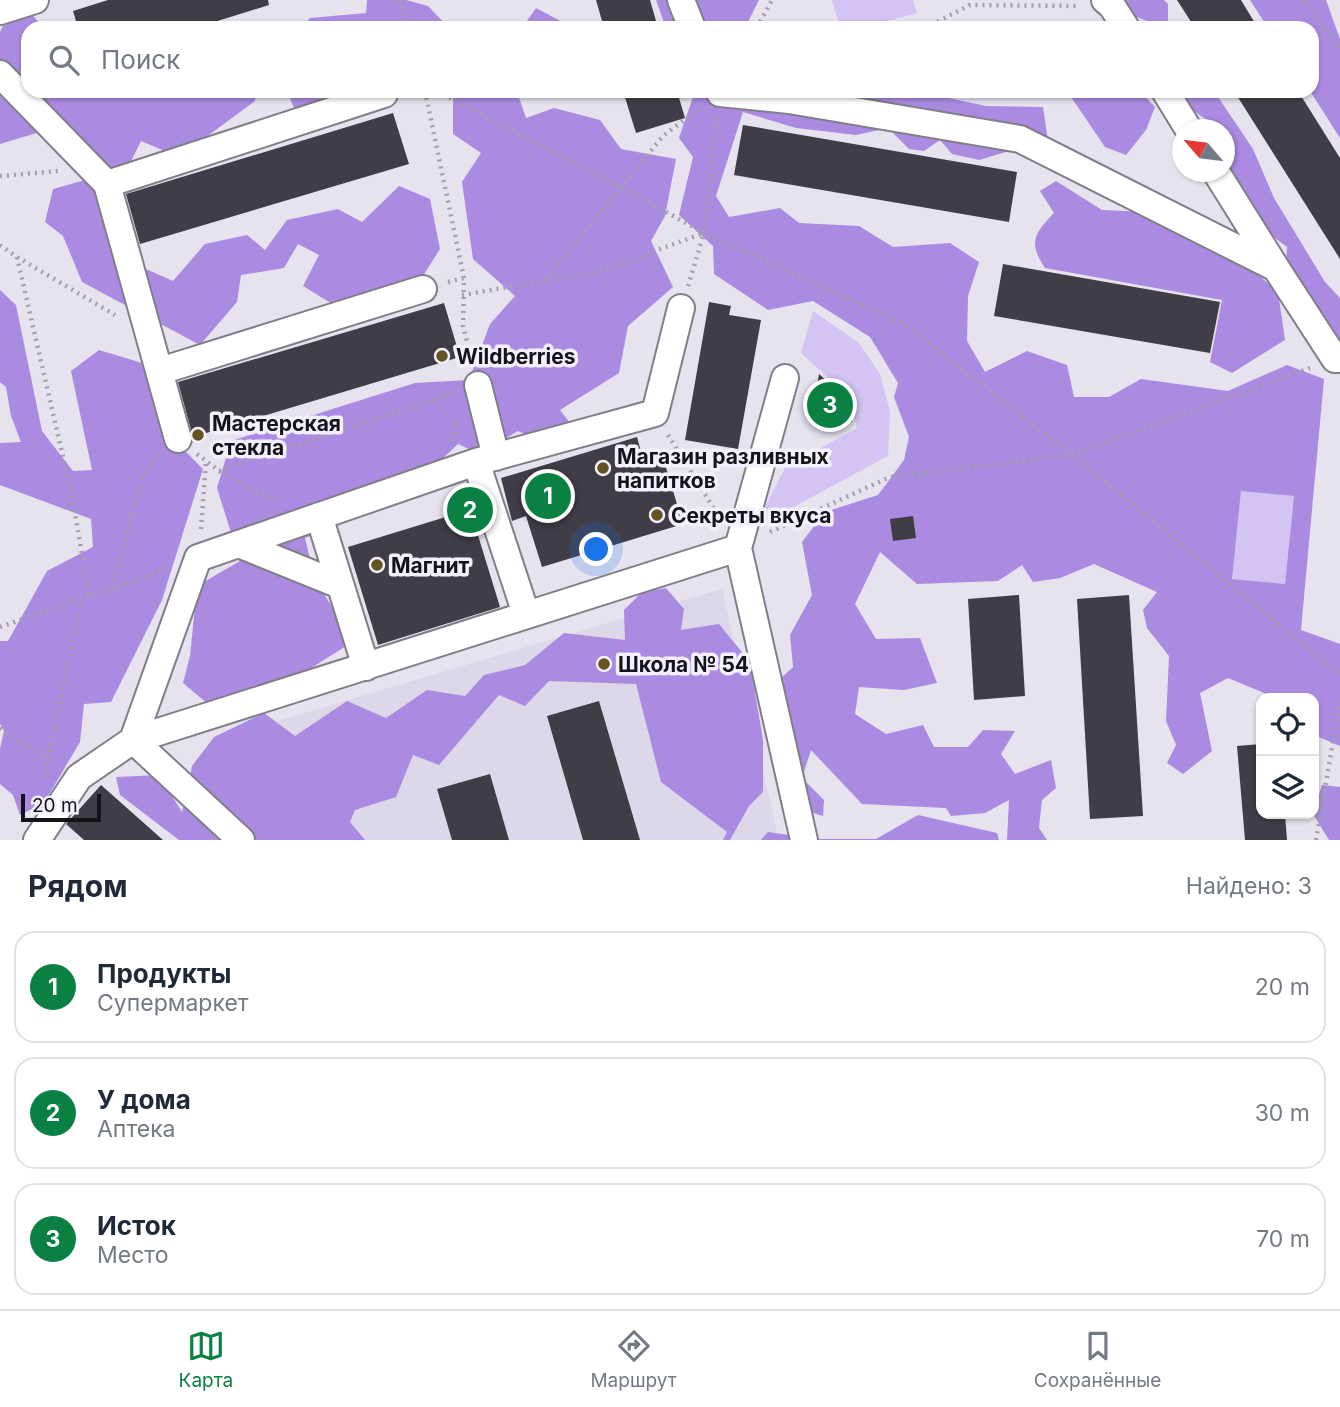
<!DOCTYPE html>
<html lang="ru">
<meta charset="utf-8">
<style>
:root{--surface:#fff;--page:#f6f6f7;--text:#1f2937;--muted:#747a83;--line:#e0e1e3;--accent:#0b8043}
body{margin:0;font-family:Inter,sans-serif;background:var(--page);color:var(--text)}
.controls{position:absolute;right:21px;bottom:21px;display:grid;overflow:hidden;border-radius:14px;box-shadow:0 2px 5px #0004}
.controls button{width:63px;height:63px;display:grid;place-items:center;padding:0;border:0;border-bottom:2px solid var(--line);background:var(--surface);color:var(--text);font:35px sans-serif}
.compass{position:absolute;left:1172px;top:119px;width:63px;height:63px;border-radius:50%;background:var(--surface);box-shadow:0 2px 5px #0004;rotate:298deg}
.scale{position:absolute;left:21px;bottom:18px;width:80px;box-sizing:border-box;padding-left:7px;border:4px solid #141317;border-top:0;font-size:19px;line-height:24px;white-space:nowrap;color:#141317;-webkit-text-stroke:5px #f3effc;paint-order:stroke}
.you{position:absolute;left:597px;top:550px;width:24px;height:24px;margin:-18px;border:5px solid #fff;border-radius:50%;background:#1a73e8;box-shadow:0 0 0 10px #1a73e833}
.badge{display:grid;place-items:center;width:46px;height:46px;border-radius:50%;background:var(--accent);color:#fff;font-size:23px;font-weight:700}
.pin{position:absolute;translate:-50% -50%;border:4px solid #fff;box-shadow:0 2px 7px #0006}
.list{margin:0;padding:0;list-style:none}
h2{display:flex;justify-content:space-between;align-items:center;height:91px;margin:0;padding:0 28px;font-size:30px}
h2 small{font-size:23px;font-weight:400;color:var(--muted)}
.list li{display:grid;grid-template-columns:46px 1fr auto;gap:21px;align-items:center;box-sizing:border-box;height:112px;margin:0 14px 14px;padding:0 14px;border:2px solid var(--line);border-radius:21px}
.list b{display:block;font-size:26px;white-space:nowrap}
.list p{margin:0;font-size:23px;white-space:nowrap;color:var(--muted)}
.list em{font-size:23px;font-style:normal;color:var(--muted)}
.icon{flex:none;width:38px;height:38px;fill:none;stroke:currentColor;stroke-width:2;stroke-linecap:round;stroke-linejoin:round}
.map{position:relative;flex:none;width:1340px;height:840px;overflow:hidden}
.search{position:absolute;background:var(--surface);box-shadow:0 2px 5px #0004;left:21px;right:21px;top:21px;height:77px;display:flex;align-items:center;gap:18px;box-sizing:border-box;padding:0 24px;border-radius:21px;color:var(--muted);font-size:26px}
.sheet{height:469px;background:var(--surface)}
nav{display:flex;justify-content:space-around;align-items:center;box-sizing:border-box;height:98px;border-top:2px solid var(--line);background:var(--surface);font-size:19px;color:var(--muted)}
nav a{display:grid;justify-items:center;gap:4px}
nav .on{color:var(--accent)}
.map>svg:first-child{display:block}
</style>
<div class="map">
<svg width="1340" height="840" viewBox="0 0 1340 840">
<rect width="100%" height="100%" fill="#e6e2ee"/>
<path fill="#ddd7ea" d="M722 589 779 840H264L214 740Z"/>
<path fill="#d3c4f4" d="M832 0H913L917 13 861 28H840Z
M813 311 859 343 880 374 890 412 888 456 754 528 785 468 857 428 848 396 801 353Z
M1241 490 1294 495 1285 584 1232 579Z"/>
<path fill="#ab8be2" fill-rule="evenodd" d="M367 0H406L428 6 449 28H302L310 18 366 13Z
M656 0H759L745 28H666Z
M1123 0H1164L1168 4V28H1154L1152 23 1126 13Z
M1250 0H1326L1340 39V138L1310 91H1312V28H1268Z
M536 8 568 25 567 28H522Z
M27 9 44 28H28V91H257L255 101 179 157 141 141 115 194 130 262 173 281 205 244 247 235 265 250 287 220 338 209 362 222 399 186 430 199 440 249 413 292 352 316 303 286 319 255 298 244 284 268 241 275 237 302 200 345 82 282 63 236 45 222 53 189 96 177 86 143 50 129 0 144V32L4 24Z
M287 91H438L437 93 398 97 341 119 299 120Z
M453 91H523L518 95 526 118 554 108 600 120 621 149 676 159 665 216 651 241 673 287 628 326 619 373 560 410 580 436 554 447 518 431 480 454 458 444C416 486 361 518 305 538L315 580 354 641 270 694 214 709 183 683 190 656 197 586 240 561 217 488 231 441 415 383 469 380 490 324 515 296 473 259 462 182 481 153 453 134Z
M695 91H878L891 97 900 91H916L986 106 1043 107 1048 141 1035 160 1009 151 979 160 952 154 940 140 924 151 909 149 888 128 856 135 796 128 743 112 716 196 729 217 780 208 799 223 859 226 893 247 950 243 979 262 968 296 967 341 985 372 1027 351 1067 365 1074 397H1109L1141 379 1228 391 1287 365 1324 379 1301 630 1340 644V746L1314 735V698H1276L1228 678 1200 693 1212 751 1183 774 1167 763 1176 745 1166 721 1169 656 1147 628 1143 610 1157 592 1094 564 1060 578 1033 582 1022 565 998 581 917 584 880 552 855 604 876 639 920 638 937 683 904 690 859 687 855 714 886 734 923 725 934 747H968L983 730 1015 731 1001 754 1015 774 1051 760 1056 788 1042 800 1039 828 1047 840H1007L1009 800 985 813 951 816 946 808 862 804 811 750 802 778 824 800 823 816 787 805 768 690 793 667 790 635 812 595 802 542 825 512 878 495 904 460 909 437 894 397 898 383 870 337 813 301 768 310 714 274 713 246 679 215 693 157 679 138ZM1241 491 1294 496 1285 584 1232 579Z
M1067 91H1140L1155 107 1146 130 1126 155 1105 147Z
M1182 91H1214L1253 149 1274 198 1325 282 1340 298V355L1286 267 1287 247 1209 188 1202 172H1224V130L1202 129 1207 120 1186 106Z
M1056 181 1102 210 1147 212 1221 243 1278 292 1285 340 1232 373 1210 362 1222 300 1045 268C1028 242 1034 234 1054 213L1040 191Z
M0 290 16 305 42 431 73 471 92 470 71 371 99 350 152 366 172 438 203 469 162 600 111 702 84 704 80 742 44 803 20 815 13 795 0 784V749L4 731 0 724V641H8L47 571 93 547 91 519 0 485V443L21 442 11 416 6 387 0 382Z
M666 588 684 609 681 630 719 624 750 662 763 740V792L749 806 730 840H723L727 832 661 782 636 684 549 681 525 706 499 695 439 765 413 755 396 797 355 810 350 822 365 840H179L120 795 116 777 159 775 182 812 192 766 214 737 264 713 295 736 347 701 386 718 427 690 465 696 484 675 525 665 564 633 625 640 624 610 642 592Z
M1322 785 1340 787V840H1329L1313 814Z
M918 815 997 833 999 840H761L768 832 817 839H876Z"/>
<path fill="#403d47" d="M108 0H268L269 5 195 28H78L73 11Z
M596 0H650L658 28H604Z
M1177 0H1241L1258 28H1195Z
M623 91H677L685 118 636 133Z
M1234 91H1298L1340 158V259Z
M393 113 409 164 140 244 126 194Z
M743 125 1017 172 1009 222 734 175Z
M1003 264 1220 302 1210 353 994 316Z
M709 302 731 306 729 315 761 320 738 449 685 440Z
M444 303 460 357 193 437 178 382Z
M819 374 841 394 852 422 812 417Z
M637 437 645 466 664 461 683 524 542 567 526 516 512 521 501 478Z
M475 508 482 530 477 532 500 607 378 645 348 547Z
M913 516 916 538 893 541 890 519Z
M1019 595 1025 696 974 700 968 599Z
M1129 595 1143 816 1090 819 1077 599Z
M599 701 640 840H583L547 716Z
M1261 744V814H1285L1287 840H1245L1237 746Z
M490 774 509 840H452L437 789Z
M101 785 163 840H84L66 824Z"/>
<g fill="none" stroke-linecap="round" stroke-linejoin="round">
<g stroke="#817e89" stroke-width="30">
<path id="minor" d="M681 0 692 28
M1105 0 1112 6 1126 28
M0 11 35 0
M0 74 107 184 178 439
M719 91 720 93 789 100 1020 139 1276 268 1335 359H1340
M1165 91 1189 130
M1216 172 1276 268
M107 184 384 94
M160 371 423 289
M785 378 738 548 804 840
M478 385 496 457
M476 462 526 614
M319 516 366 667
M241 545 340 585
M133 740 198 558 476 462 655 413 681 308
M133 740 241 840
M37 840 79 777 133 740 738 548"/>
</g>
<path stroke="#a3a0a9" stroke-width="4.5" stroke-dasharray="2 5" stroke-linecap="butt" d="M400 0 408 28
M1304 0 1340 50
M757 28 772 0
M925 28 970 5 1080 6
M425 91 464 278 463 326 472 361
M437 91 621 187 704 233 904 324 1072 455 1340 674
M0 176 58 171
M0 245 17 257 115 315
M17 257 72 496 89 595
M545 281 663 136 700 108
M448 282 464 278
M688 286 704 233 717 119
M462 295 597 272 704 233
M668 435 719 517
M453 441 456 422 459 417
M197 454 219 471 454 393
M219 471 256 492 281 500
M201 529 206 461
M770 532 890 477 1072 455 1310 368
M113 588 142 479 158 455
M0 627 168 569
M0 728 47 759
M44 779 82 600
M1316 840 1340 701"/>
<use href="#minor" stroke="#fff" stroke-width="26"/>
</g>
<g fill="#655321" stroke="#f3effc" stroke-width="2.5">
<circle cx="442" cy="356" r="7"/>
<circle cx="198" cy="435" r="7"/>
<circle cx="603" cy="468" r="7"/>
<circle cx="657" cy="515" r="7"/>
<circle cx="377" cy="565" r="7"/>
<circle cx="604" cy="664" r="7"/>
</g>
<g text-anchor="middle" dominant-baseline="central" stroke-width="7" stroke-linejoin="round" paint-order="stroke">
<g font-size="21" font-weight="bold" fill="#141317" stroke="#f3effc" text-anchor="start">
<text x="456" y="356">Wildberries</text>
<text x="212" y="423">Мастерская<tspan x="212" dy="24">стекла</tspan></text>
<text x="617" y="456">Магазин разливных<tspan x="617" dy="24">напитков</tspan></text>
<text x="671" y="515">Секреты вкуса</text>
<text x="391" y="565">Магнит</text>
<text x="618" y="664">Школа № 54</text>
</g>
</g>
</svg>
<div class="controls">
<button><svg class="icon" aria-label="locate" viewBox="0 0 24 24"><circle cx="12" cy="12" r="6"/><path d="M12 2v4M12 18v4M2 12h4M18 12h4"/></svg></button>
<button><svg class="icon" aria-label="layers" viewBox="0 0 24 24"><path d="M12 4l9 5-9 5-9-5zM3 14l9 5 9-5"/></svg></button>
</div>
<svg class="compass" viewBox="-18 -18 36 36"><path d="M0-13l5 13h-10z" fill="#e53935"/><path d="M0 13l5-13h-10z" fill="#747a83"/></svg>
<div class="scale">20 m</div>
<div class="you"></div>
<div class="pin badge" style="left:548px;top:496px">1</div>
<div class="pin badge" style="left:470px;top:510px">2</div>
<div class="pin badge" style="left:830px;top:405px">3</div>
<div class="search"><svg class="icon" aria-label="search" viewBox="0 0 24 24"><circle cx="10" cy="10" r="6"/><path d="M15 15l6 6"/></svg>Поиск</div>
</div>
<section class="sheet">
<h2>Рядом<small>Найдено: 3</small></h2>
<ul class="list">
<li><span class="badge">1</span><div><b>Продукты</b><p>Супермаркет</p></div><em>20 m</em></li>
<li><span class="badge">2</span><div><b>У дома</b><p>Аптека</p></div><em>30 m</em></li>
<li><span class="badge">3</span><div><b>Исток</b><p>Место</p></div><em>70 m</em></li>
</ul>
</section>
<nav>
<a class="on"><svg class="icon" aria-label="map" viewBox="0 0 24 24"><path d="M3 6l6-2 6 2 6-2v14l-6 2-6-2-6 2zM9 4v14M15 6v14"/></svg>Карта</a>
<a><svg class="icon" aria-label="directions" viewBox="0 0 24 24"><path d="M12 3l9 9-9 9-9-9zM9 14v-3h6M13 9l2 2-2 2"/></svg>Маршрут</a>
<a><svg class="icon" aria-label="saved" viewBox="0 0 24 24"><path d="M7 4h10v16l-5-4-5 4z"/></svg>Сохранённые</a>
</nav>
